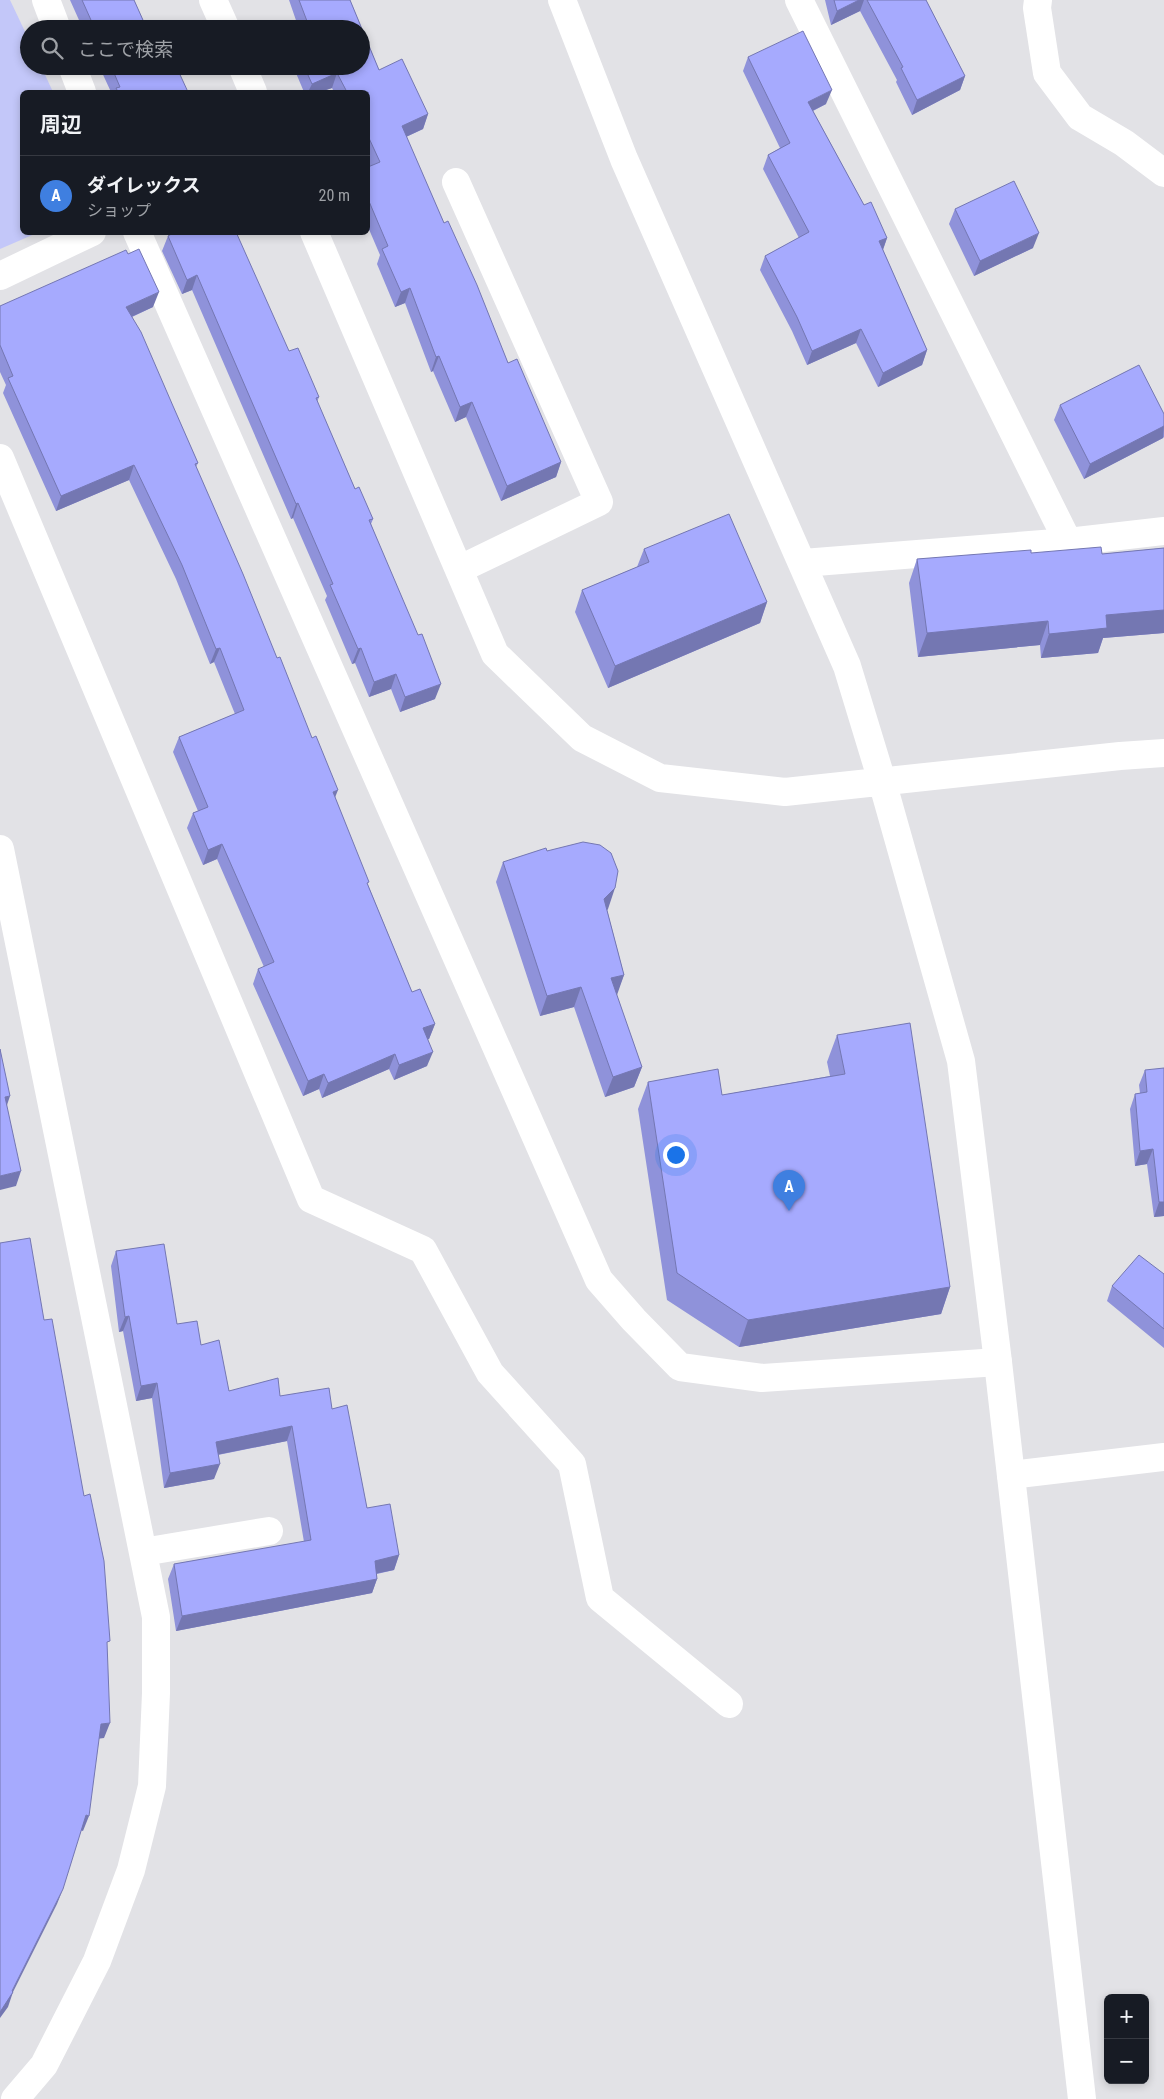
<!DOCTYPE html>
<html lang="ja">
<meta charset="utf-8">
<style>
:root{--surface:#171b24;--page:#20242c;--text:#f1f3f6;--muted:#9ea1a6;--line:#363941;--accent:#a6a2d9}
body{margin:0;font-family:"Roboto Condensed","Noto Sans JP",sans-serif;background:var(--page);color:var(--text)}
.controls{position:absolute;right:15px;bottom:15px;display:grid;overflow:hidden;border-radius:8px;box-shadow:0 2px 8px #0003}
.controls button{width:45px;height:45px;display:grid;place-items:center;padding:0;border:0;border-bottom:1px solid var(--line);background:var(--surface);color:var(--text);font:25px sans-serif}
.you{position:absolute;left:675px;top:1154px;width:18px;height:18px;margin:-12px;border:4px solid #fff;border-radius:50%;background:#1a73e8;box-shadow:0 0 0 8px #1a73e833}
.badge{display:grid;place-items:center;width:32px;height:32px;border-radius:50%;background:var(--accent);color:#fff;font-size:16px;font-weight:700}
.pin{position:absolute;translate:-50% -41px;filter:drop-shadow(0 1px 2px #0008)}
.pin::after{content:'';position:absolute;top:26px;width:18px;height:15px;background:inherit;clip-path:polygon(0 0,100% 0,50% 100%)}
.list{margin:0;padding:0;list-style:none}
h2{display:flex;justify-content:space-between;align-items:center;height:65px;margin:0;padding:0 20px;font-size:21px}
h2 small{font-size:16px;font-weight:400;color:var(--muted)}
.list li{display:grid;grid-template-columns:32px 1fr auto;gap:15px;align-items:center;box-sizing:border-box;height:80px;padding:0 20px;border-top:1px solid var(--line)}
.list b{display:block;font-size:19px;white-space:nowrap}
.list p{margin:0;font-size:16px;white-space:nowrap;color:var(--muted)}
.list em{font-size:16px;font-style:normal;color:var(--muted)}
.icon{flex:none;width:28px;height:28px;fill:none;stroke:currentColor;stroke-width:2;stroke-linecap:round;stroke-linejoin:round}
.map{position:relative;flex:none;width:1164px;height:2099px;overflow:hidden}
.search{position:absolute;background:var(--surface);box-shadow:0 2px 8px #0003;left:20px;top:20px;width:350px;height:55px;display:flex;align-items:center;gap:12px;box-sizing:border-box;padding:0 18px;border-radius:28px;color:var(--muted);font-size:19px}
.panel{position:absolute;background:var(--surface);box-shadow:0 2px 8px #0003;left:20px;top:90px;width:350px;height:145px;border-radius:8px}
.map>svg:first-child{display:block}
</style>
<div class="map">
<svg width="1164" height="2099" viewBox="0 0 1164 2099">
<rect width="100%" height="100%" fill="#e2e2e6"/>
<path fill="#c3c7f9" d="M0 0H10L29 40V66H41L53 92H22V232L37 233 0 249Z"/>
<g fill="none" stroke-linecap="round" stroke-linejoin="round">
<path stroke="#fff" stroke-width="28" d="M46 0 57 29
M799 0 1068 542
M1038 0 1037 8 1047 73 1080 117 1124 143 1164 173
M72 66 82 92
M456 182 599 502 460 569
M137 232 599 1280 634 1320 680 1367 762 1378 998 1362
M0 276 92 232
M0 458 311 1199 423 1250 490 1373 572 1464 600 1598 729 1704
M803 563 1068 542 1164 531
M0 849 156 1617V1693L152 1786 131 1870 97 1961 44 2065 15 2099
M1011 1475 1164 1457
M143 1552 269 1531"/>
<path stroke="#fff" stroke-width="28" d="M213 0 226 29
M562 0 624 159 847 666 882 781 961 1061 998 1362 1082 2099
M242 66 253 92
M314 232 495 654 582 738 660 778 785 792 1120 756 1164 753"/>
</g>
<path fill="#8f92da" d="M70 0H134L147 29H83Z
M289 0H350L379 70 428 114 423 129 406 137 444 223 508 363 561 462 556 477 501 501 466 417 455 422 433 371 431 372 405 303 395 307 377 264 380 255 368 227V167L369 166 368 163V92H334L332 88 320 92H304L293 66H361V29H299Z
M825 0H926L965 76 960 90 912 115 896 82 897 80 860 11 831 25Z
M748 57 826 104 813 111 864 205 887 238 883 250 927 350 922 365 878 387 856 343 807 365 792 331 760 270 765 256 799 238 763 169 768 155 780 148 743 71Z
M99 66H163L188 92H111Z
M955 209 1033 248 974 276 949 224Z
M168 236 289 351 319 397 317 402 355 489 373 519 371 524 435 699 400 712 391 689 369 697 355 663 352 664 325 600 327 596 293 518 291 519 192 290 182 294 162 251Z
M0 306 153 307 132 317 198 463 196 467 335 797 368 885 412 992 435 1024 429 1039H428L427 1066 394 1080 389 1069 322 1098 319 1089 303 1096 253 984 258 969 264 967 217 859 203 865 187 828 193 813 198 811 173 752 179 737 235 714 214 662 210 664 176 579 129 480 56 511 3 393 6 385 0 372Z
M1060 405 1164 414V437L1163 438 1084 479 1054 420Z
M1164 548V633L1103 638 1098 653 1041 658 1040 645 918 657 909 583 917 559 1031 553 1102 554Z
M644 549 767 602 760 623 608 688 575 612 582 590 637 567Z
M503 862 608 909 607 910 624 975 616 995 642 1067 634 1087 605 1097 574 1007 540 1016 496 882Z
M837 1035 950 1287 941 1314 739 1347 667 1300 638 1109 648 1082 722 1095 830 1076 827 1062Z
M1145 1070 1164 1216 1154 1217 1147 1164 1135 1166 1130 1109 1135 1094 1140 1093 1139 1085Z
M116 1251 177 1324 201 1345 229 1391 280 1396 332 1409 367 1508 399 1555 394 1570 377 1574V1579L372 1593 176 1631 168 1579 174 1564 304 1542 287 1441 218 1455 214 1479 164 1488 152 1398 136 1401 123 1331 119 1332 111 1266Z
M1164 1274V1348L1107 1301 1112 1286Z"/>
<path fill="#7477b2" d="M859 0H864L860 11 831 25 837 11Z
M337 73 332 88 320 92H308L312 84Z
M965 76 960 90 912 115 917 100Z
M832 90 826 104 802 116 808 102Z
M428 114 423 129 397 141 402 126Z
M1039 233 1033 248 974 276 980 261Z
M887 238 882 252 879 241Z
M197 275 192 290 182 294 187 280Z
M410 288 405 303 395 307 401 292Z
M159 292 153 307 120 322 126 307Z
M861 329 856 343 807 365 812 351Z
M927 350 922 365 878 387 883 373Z
M439 356 433 371 431 372 436 357Z
M472 402 466 417 455 422 460 407Z
M1164 426 1163 438 1084 479 1090 464Z
M561 462 556 477 501 501 507 486Z
M134 465 129 480 56 511 61 496Z
M298 503 293 518 291 519 296 504Z
M767 602 760 623 608 688 615 666Z
M1164 610V633L1103 638 1098 653 1041 658 1049 634 1106 615Z
M1048 621 1040 645 918 657 927 633Z
M220 648 214 662 210 664 216 649Z
M361 648 355 663 352 664 358 649Z
M396 674 391 689 369 697 374 682Z
M441 684 435 699 400 712 405 697Z
M338 790 332 805 333 792Z
M222 844 217 859 203 865 208 850Z
M615 888 608 909 597 919 604 899Z
M624 975 617 995 603 999 611 978Z
M581 987 574 1007 540 1016 547 996Z
M435 1024 429 1039 418 1043 423 1028Z
M433 1052 427 1066 394 1080 399 1065Z
M395 1054 389 1069 322 1098 328 1083Z
M642 1067 634 1087 605 1097 613 1077Z
M324 1074 319 1089 303 1096 308 1081Z
M10 1096 5 1111V1097Z
M1153 1149 1147 1164 1135 1166 1140 1151Z
M21 1171 16 1186 0 1190V1176Z
M1159 1202H1164V1216L1154 1217Z
M950 1287 941 1314 739 1347 748 1320Z
M129 1316 123 1331 119 1332 125 1317Z
M157 1383 152 1398 136 1401 141 1386Z
M292 1426 287 1441 211 1456 216 1442Z
M220 1464 214 1479 164 1488 170 1473Z
M399 1555 394 1570 369 1575 375 1561Z
M377 1579 372 1593 176 1631 182 1616Z
M110 1723 104 1738 96 1739 101 1724Z
M86 1815 89 1816 83 1831 80 1830Z
M63 1889 57 1904 13 1992 8 2007 0 2018V2012L12 1991Z"/>
<path fill="#a6aafe" stroke="#7477b2" d="M82 0H134L147 29H95Z
M299 0H350L379 70 402 59 428 114 402 126 444 223 448 221 477 285 508 363 517 359 561 462 507 486 472 402 460 407 439 356 436 357 410 288 401 292 382 249 388 246 368 199V167L380 162 368 136V92H347L337 73 312 84 304 66H361V29H310Z
M834 0H859L837 11Z
M867 0H926L965 76 917 100 901 68 903 67Z
M803 31 832 90 808 102 864 205 871 202 887 238 879 241 927 350 883 373 861 329 812 351 797 317 765 256 809 232 768 155 790 143 748 57Z
M111 66H163L164 67 167 66H176L188 92H118L116 88 120 87Z
M1014 181 1039 233 980 261 955 209Z
M175 232H236L289 351 298 348 319 397 316 398 355 489 359 487 373 519 369 520 418 635 422 634 441 684 405 697 396 674 374 682 361 648 358 649 330 585 333 584 298 503 296 504 197 275 187 280 168 236Z
M139 249 159 292 126 307 141 332 173 406 198 463 195 464 243 574 277 658 280 657 312 738 316 736 338 790 333 792 369 882 367 883 412 992 420 989 435 1024 423 1028 433 1052 399 1065 395 1054 328 1083 324 1074 308 1081 258 969 274 962 222 844 208 850 193 813 208 807 179 737 244 710 220 648 216 649 182 565 134 465 61 496 8 378 13 376 0 345V306L126 250 128 254Z
M1139 365 1164 414V426L1090 464 1060 405Z
M729 514 767 602 615 666 582 590 649 562 644 549Z
M1101 547 1102 554 1164 548V610L1106 615 1107 628 1049 634 1048 621 927 633 917 559 1031 550V553Z
M583 842 600 845 611 853 618 871 615 888 604 899 624 975 611 978 642 1067 613 1077 581 987 547 996 503 862 546 848 547 851Z
M910 1023 950 1287 748 1320 677 1273 648 1082 718 1069 722 1095 845 1074 837 1035Z
M0 1049 10 1096 5 1097 21 1171 0 1176Z
M1164 1068V1202H1159L1153 1149 1140 1151 1135 1094 1147 1092 1145 1070Z
M30 1238 44 1320 52 1319 84 1496 90 1494 104 1561 110 1641 107 1642 110 1723 101 1724 89 1816 86 1815 63 1889 12 1991 13 1992 0 2012V1243Z
M164 1244 177 1324 197 1321 201 1345 219 1340 229 1391 278 1378 280 1396 329 1388 332 1409 347 1405 367 1508 390 1504 399 1555 375 1561 377 1579 182 1616 174 1564 311 1540 292 1426 216 1442 220 1464 170 1473 157 1383 141 1386 129 1316 125 1317 116 1251Z
M1139 1255 1164 1274V1329L1112 1286Z"/>
</svg>
<div class="controls">
<button>+</button>
<button>−</button>
</div>
<div class="you"></div>
<div class="pin badge" style="left:789px;top:1211px;background:#3f7fe0">A</div>
<div class="search"><svg class="icon" aria-label="search" viewBox="0 0 24 24"><circle cx="10" cy="10" r="6"/><path d="M15 15l6 6"/></svg>ここで検索</div>
<section class="panel">
<h2>周辺<small></small></h2>
<ul class="list">
<li><span class="badge" style="background:#3f7fe0">A</span><div><b>ダイレックス</b><p>ショップ</p></div><em>20 m</em></li>
</ul>
</section>
</div>
